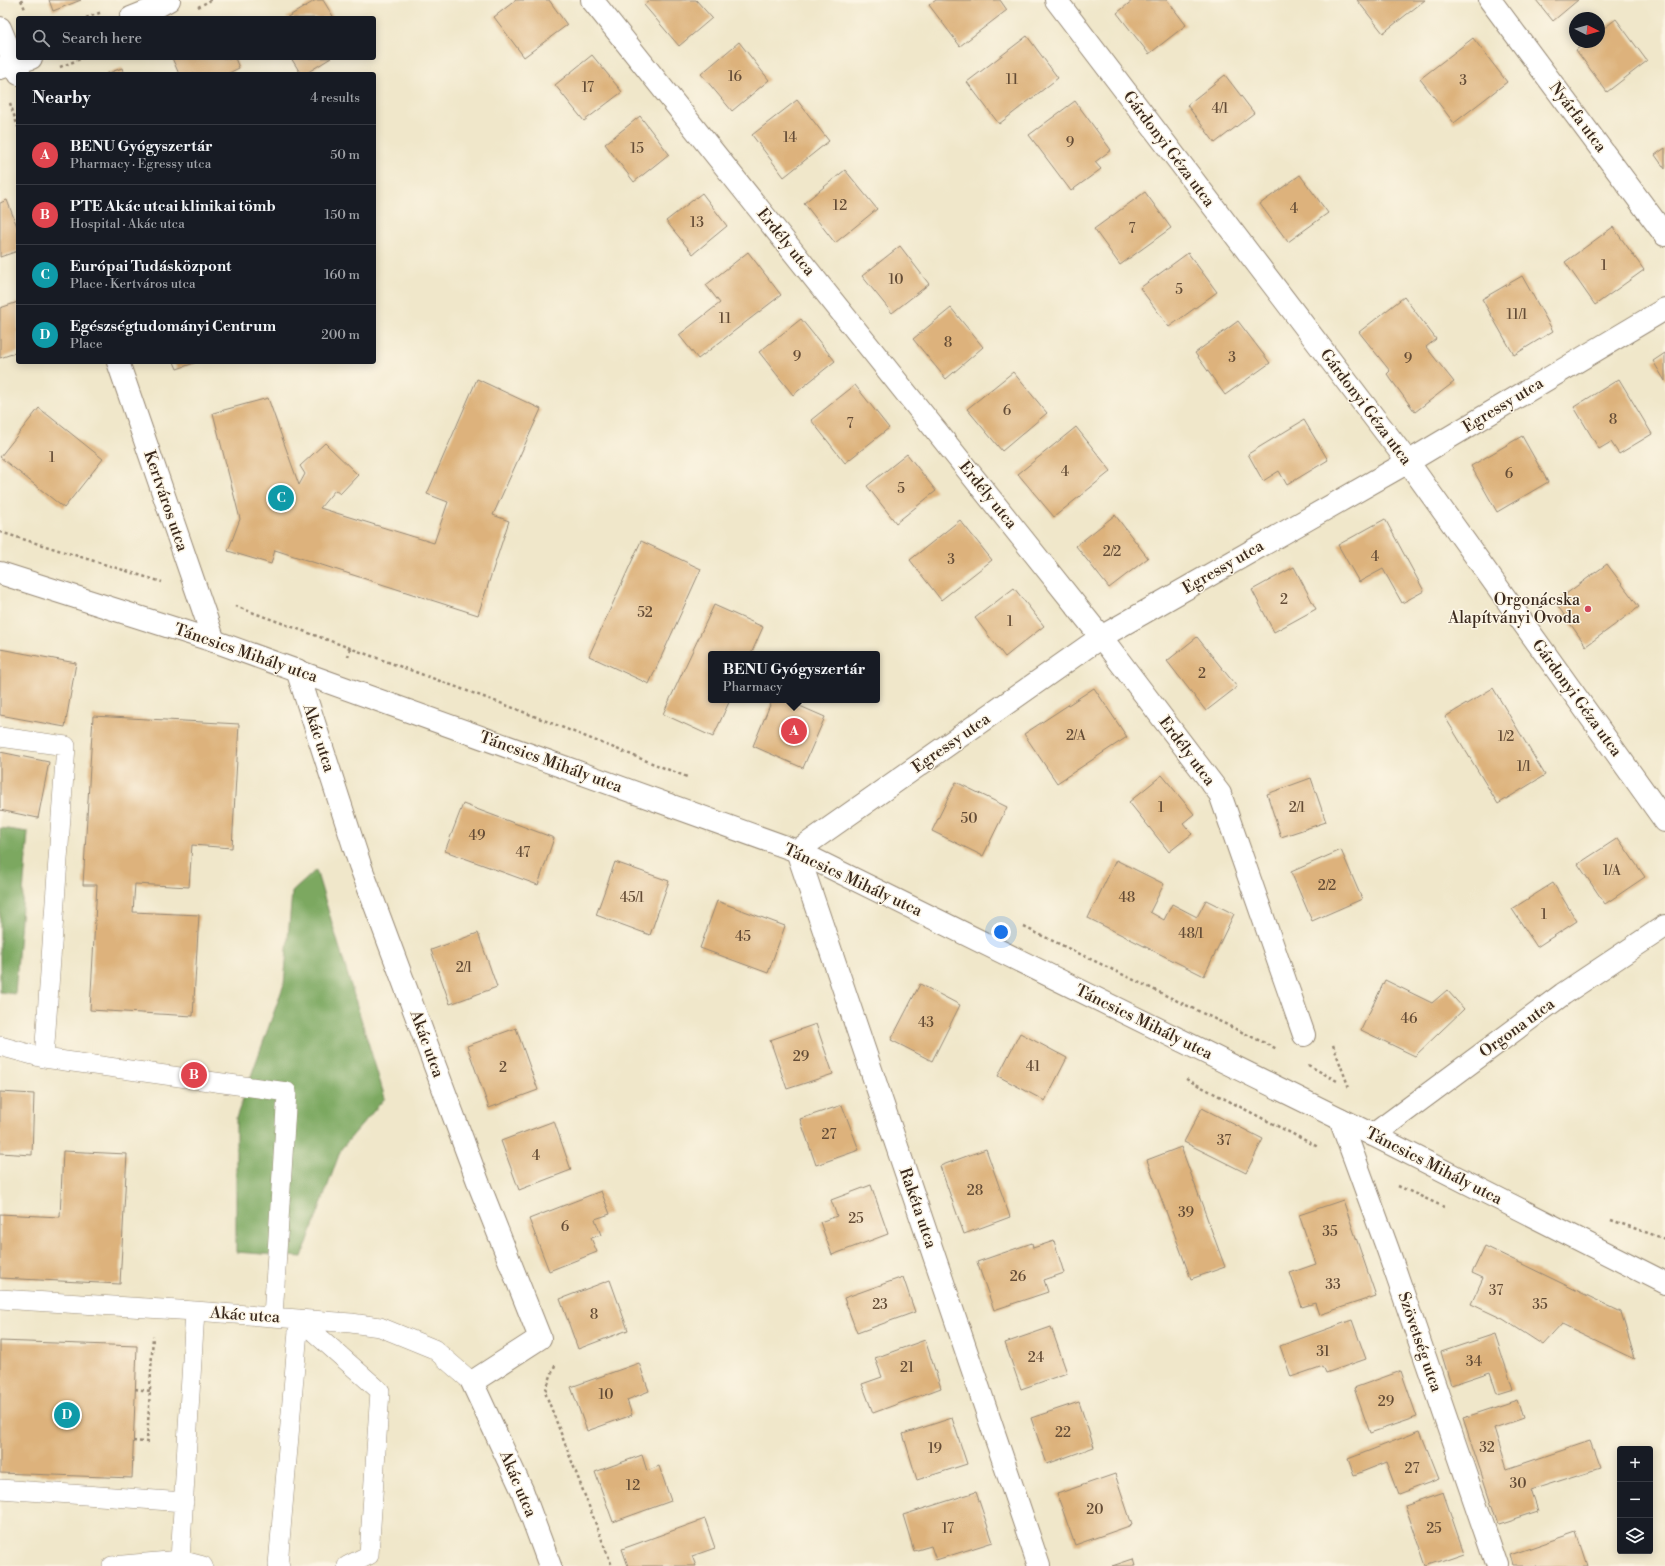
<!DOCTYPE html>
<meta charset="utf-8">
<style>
:root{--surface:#171b24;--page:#20242c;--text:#f1f3f6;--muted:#9ea1a6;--line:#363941;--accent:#b45309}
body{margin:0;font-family:"Libre Bodoni",serif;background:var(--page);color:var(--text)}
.controls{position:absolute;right:12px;bottom:12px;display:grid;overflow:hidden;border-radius:4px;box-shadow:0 2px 10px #0003}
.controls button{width:36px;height:36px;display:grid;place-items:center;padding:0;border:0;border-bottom:1px solid var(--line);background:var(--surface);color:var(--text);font:20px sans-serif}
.compass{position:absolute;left:1569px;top:12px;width:36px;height:36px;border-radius:50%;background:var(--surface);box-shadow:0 2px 10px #0003;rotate:96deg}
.you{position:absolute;left:1001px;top:932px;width:14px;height:14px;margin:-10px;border:3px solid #fff;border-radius:50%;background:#1a73e8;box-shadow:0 0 0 6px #1a73e833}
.badge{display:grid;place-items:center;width:26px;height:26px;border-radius:50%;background:var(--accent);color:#fff;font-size:13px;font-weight:700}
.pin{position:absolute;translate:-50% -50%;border:2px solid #fff;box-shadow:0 1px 4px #0006}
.popup{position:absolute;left:708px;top:651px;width:172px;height:52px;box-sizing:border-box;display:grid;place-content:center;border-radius:4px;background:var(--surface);filter:drop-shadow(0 1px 3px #0005);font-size:13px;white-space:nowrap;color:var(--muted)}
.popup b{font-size:15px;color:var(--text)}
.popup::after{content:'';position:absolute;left:50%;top:100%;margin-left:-8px;border:8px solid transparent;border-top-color:var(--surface)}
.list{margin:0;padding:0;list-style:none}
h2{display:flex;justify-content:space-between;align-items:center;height:52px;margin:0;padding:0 16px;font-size:17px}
h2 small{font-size:13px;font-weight:400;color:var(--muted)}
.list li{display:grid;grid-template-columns:26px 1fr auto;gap:12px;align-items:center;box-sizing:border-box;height:60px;padding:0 16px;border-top:1px solid var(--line)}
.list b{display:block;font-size:15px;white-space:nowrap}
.list p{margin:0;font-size:13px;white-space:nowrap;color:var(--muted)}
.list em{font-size:13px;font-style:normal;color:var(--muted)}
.icon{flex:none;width:22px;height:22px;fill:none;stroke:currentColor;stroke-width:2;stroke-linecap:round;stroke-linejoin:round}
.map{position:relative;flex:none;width:1665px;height:1566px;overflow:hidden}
.search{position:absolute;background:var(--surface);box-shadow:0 2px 10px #0003;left:16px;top:16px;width:360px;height:44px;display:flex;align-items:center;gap:10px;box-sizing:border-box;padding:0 14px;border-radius:4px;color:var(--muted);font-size:15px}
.panel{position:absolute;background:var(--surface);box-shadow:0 2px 10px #0003;left:16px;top:72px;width:360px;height:292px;border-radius:4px}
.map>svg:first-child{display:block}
</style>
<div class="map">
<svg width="1665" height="1566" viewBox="0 0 1665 1566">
<rect width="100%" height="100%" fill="#fcf5e5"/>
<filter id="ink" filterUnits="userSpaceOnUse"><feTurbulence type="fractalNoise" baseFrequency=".025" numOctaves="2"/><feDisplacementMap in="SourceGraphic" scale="8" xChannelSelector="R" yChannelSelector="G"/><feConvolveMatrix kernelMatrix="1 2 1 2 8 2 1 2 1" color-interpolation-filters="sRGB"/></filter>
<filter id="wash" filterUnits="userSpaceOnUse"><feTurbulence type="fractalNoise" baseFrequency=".012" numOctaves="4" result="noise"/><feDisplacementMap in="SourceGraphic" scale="16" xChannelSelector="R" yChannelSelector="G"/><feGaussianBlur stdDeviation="0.9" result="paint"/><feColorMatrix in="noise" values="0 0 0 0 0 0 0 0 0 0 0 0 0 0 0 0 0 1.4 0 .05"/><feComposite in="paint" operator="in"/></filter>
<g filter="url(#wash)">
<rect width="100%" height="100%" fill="#f0e7ca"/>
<path fill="#7ba861" stroke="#5b6940" d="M0 828 28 832 15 994 0 992Z
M316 870 385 1098 341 1149 302 1257 236 1252V1118L284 984 292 892Z"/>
<g id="blocks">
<path fill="#ddb27c" d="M49 0H81L53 11Z
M316 0H323L334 18H286Z
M516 0H549L567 25 524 57 494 17Z
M650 0H696L712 18 679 46 644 5Z
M936 0H1000L1007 10 960 46 929 5Z
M1133 0H1167L1186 25 1149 54 1117 13Z
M1357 0H1425L1383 33Z
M1536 0H1578L1553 21Z
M1616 19 1647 61 1607 92 1576 50 1586 42H1599V32Z
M1027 36 1058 78 999 124 967 82Z
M1473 38 1507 82 1454 123 1420 79Z
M739 42 769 80 732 111 701 74Z
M592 55 622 92 584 121 555 85Z
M172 58H235L239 68 227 74H179Z
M291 58H331L305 74H301Z
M122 68 124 74H106Z
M1225 75 1254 113 1215 143 1187 105Z
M797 100 829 141 784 177 752 135Z
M1075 101 1111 150 1095 162 1101 169 1071 191 1029 135Z
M640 116 669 154 634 182 605 144Z
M1665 148V169L1655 155Z
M845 170 877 209 835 243 804 203Z
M1300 175 1328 213 1288 242 1260 204Z
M1145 192 1171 228 1120 265 1094 229Z
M702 193 727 226 693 254 666 221Z
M7 200 18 229V251L0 257V203Z
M1613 227 1644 270 1595 305 1565 262Z
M900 246 929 284 892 313 862 276Z
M748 252 781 295 698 359 679 335 720 303 706 285Z
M1188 253 1217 292 1169 327 1140 288Z
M1522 276 1553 331 1514 355 1482 299Z
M1404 297 1436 339 1426 347 1454 382 1415 412 1387 374 1390 371 1359 332Z
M18 302V352L0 358V308Z
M951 308 983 347 946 379 913 339Z
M801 319 835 361 793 395 759 352Z
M1238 321 1270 363 1225 395 1195 353Z
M1665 353V381L1653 361Z
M174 362H197L177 369Z
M1013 372 1047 413 1002 451 967 409Z
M477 379 541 409 493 515 509 521 478 615 275 550 271 564 228 551 240 519 213 413 268 398 299 485 305 474 300 466 325 443 358 475 340 494 335 490 320 508 434 543 448 502 427 494Z
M1619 379 1652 434 1619 454 1611 442 1599 449 1574 407Z
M855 385 889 428 845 463 811 420Z
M39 408 103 459 64 508 0 457Z
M1304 420 1328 460 1287 485 1279 471 1263 481 1248 454Z
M1076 427 1111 471 1054 517 1018 474Z
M1522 436 1548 482 1497 512 1471 466Z
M907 454 936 491 896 523 867 486Z
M1115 515 1148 558 1109 588 1076 546Z
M1385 519 1424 591 1402 603 1383 569 1359 582 1338 545Z
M960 520 992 560 941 600 910 560Z
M641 541 701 569 649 684 589 656Z
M1607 564 1639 607 1586 646 1555 602Z
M1294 567 1316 609 1274 632 1252 590Z
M1014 588 1044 626 1005 657 975 618Z
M714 605 763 627 751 654H711V700H730L713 737 663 714Z
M1197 637 1237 687 1206 711 1167 661Z
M0 649 76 663 65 727 0 715Z
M1094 688 1127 737 1057 783 1024 734Z
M1493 688 1545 775 1498 804 1445 717Z
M772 700H786L825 717 803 768 753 746Z
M93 716 239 724 232 848 192 845 189 887 135 884 133 912 199 915 193 1016 90 1010 97 885H83Z
M0 752 49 762 38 818 0 810Z
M1162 775 1194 814 1183 823 1192 834 1169 852 1129 802Z
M1311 778 1326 822 1281 837 1267 794Z
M956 782 1007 807 983 856 932 831Z
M463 804 554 838 538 885 445 851Z
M1618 838 1645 877 1605 904 1578 864Z
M1341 850 1362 899 1312 921 1291 872Z
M1116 860 1164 884 1150 912 1164 920 1172 904 1197 917 1206 900 1234 914 1204 976 1088 918Z
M615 862 669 881 650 935 596 915Z
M1553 883 1577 921 1537 947 1512 909Z
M717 901 785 926 768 973 700 948Z
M478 933 497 987 450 1004 431 950Z
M1385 980 1432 1003 1447 990 1464 1009 1415 1056 1361 1030Z
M920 984 960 1005 932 1061 891 1040Z
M816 1024 833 1074 787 1089 770 1040Z
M516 1028 538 1090 489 1108 467 1046Z
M1020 1033 1067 1058 1045 1101 998 1076Z
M0 1092 34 1094 32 1155 0 1153Z
M842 1105 859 1150 816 1165 800 1119Z
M1202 1108 1263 1139 1246 1173 1184 1142Z
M554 1121 571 1170 519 1190 501 1141Z
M1181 1147 1225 1267 1191 1279 1147 1160Z
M986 1149 1010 1217 964 1234 940 1166Z
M63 1151 127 1154 120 1284 0 1278V1214L60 1217Z
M871 1185 888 1234 832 1255 820 1222 837 1216 831 1200Z
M601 1191 610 1214 595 1219 601 1235 591 1238 597 1252 549 1271 529 1219Z
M1343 1200 1376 1296 1319 1315 1315 1303 1302 1307 1290 1273 1316 1264 1299 1215Z
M1054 1241 1064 1273 1044 1280 1048 1292 994 1310 977 1262 1032 1243 1033 1248Z
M1485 1246 1621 1312 1635 1359 1562 1324 1543 1345 1503 1319 1471 1304 1483 1278 1472 1273Z
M903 1277 915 1312 857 1333 844 1298Z
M610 1280 628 1330 578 1349 560 1299Z
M1352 1320 1366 1359 1326 1373 1323 1366 1291 1377 1280 1346Z
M1051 1327 1067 1373 1021 1389 1005 1343Z
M1495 1334 1513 1389 1497 1394 1490 1372 1451 1385 1441 1352Z
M925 1340 941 1388 873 1413 862 1384 882 1377 875 1358Z
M0 1341 137 1346 132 1478 0 1473Z
M639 1363 649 1391 627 1400 632 1415 587 1431 571 1387Z
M1401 1371 1417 1417 1370 1433 1354 1388Z
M1517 1400 1523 1418 1494 1428 1507 1469 1590 1441 1600 1468 1531 1490 1538 1511 1498 1524 1463 1418Z
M1079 1402 1094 1447 1047 1464 1031 1418Z
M952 1418 967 1464 917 1480 903 1434Z
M1420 1431 1439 1479 1399 1494 1387 1462 1354 1475 1348 1459Z
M642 1455 647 1471 659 1466 671 1501 613 1522 595 1472Z
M1115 1474 1132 1525 1075 1545 1057 1494Z
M976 1492 993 1542 936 1560 931 1546 914 1551 903 1515Z
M1443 1492 1464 1553 1426 1566 1405 1505Z
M705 1519 715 1548 692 1556 696 1566H628L622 1549Z
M1577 1532 1588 1566H1513L1510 1555Z
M1133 1559 1135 1566H1112Z"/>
</g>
</g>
<g filter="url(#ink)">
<use href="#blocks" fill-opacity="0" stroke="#968874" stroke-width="1"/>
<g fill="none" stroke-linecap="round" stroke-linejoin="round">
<g stroke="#968874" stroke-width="20">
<path id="service" d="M0 737 66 746 44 1058
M0 1046 44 1058 287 1092 273 1317
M0 1299 195 1311 351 1323 380 1327 434 1349 472 1382
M299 1319 380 1391 369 1555 347 1566
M0 1489 184 1502
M180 1560 203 1566
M112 1566 180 1560 195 1311
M280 1566 278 1565 299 1319"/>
</g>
<g stroke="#968874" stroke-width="24">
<path id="minor" d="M592 0 1101 637 1220 794 1304 1035
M1056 0 1408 462 1665 821
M1490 0 1665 235
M131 18 151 10 169 0
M0 28 19 74
M0 68 31 58
M118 362 214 641
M297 670 360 865 480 1187 540 1338 472 1382 522 1490 550 1566
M1340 1119 1388 1250 1497 1566
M1373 1135 1563 994 1665 926
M1039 1566 797 851 1101 637 1408 462 1665 309"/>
</g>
<g stroke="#968874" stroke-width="24">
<path id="tertiary" d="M0 573 214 641 797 851 1373 1135 1665 1283"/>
</g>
<path stroke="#968874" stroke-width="2.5" stroke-dasharray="3 3" stroke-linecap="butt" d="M21 0 25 9
M198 7 211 0
M86 18 102 12
M60 67 83 58
M10 103 18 127
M0 532 162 582
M235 606 511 707 687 777
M348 657 350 648
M1024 927 1277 1049
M1333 1045 1349 1088
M1308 1065 1337 1081
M1186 1079 1318 1147
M1398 1186 1444 1207
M1611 1220 1665 1239
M555 1365 545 1392 612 1566
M135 1389 150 1391
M133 1441 147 1442 153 1336"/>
<use href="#service" stroke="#fff" stroke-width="19"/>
<use href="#minor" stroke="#fff" stroke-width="22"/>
<use href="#tertiary" stroke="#fff" stroke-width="22"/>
</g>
</g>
<circle fill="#d1495b" stroke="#fcf5e5" stroke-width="1.5" cx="1588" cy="609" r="4"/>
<g text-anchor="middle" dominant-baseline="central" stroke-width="3" stroke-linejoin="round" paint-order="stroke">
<g font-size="14" fill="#644c36">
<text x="735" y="77">16</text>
<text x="1012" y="80">11</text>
<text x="1463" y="81">3</text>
<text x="588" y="88">17</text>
<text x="1220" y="109">4/1</text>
<text x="790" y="138">14</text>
<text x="1070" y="143">9</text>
<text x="637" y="149">15</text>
<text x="840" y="206">12</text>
<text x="1294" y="209">4</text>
<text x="697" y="223">13</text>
<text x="1132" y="229">7</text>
<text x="1604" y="266">1</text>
<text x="896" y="280">10</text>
<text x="1179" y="290">5</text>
<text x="1517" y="315">11/1</text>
<text x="725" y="319">11</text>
<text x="948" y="343">8</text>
<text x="797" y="357">9</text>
<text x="1232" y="358">3</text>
<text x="1408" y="359">9</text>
<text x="1007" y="411">6</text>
<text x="1613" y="420">8</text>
<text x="850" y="424">7</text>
<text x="52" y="458">1</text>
<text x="1065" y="472">4</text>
<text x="1509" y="474">6</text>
<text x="901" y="489">5</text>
<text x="1112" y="552">2/2</text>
<text x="1375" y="557">4</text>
<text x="951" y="560">3</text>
<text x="1284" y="600">2</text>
<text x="645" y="613">52</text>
<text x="1010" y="622">1</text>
<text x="1202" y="674">2</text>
<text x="1076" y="736">2/A</text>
<text x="1506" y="737">1/2</text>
<text x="1524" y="767">1/1</text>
<text x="1161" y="808">1</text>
<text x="1297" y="808">2/1</text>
<text x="969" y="819">50</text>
<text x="477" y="836">49</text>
<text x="523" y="853">47</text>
<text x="1612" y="871">1/A</text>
<text x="1327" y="886">2/2</text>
<text x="632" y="898">45/1</text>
<text x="1127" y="898">48</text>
<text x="1544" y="915">1</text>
<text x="1191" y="934">48/1</text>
<text x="743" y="937">45</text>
<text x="464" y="968">2/1</text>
<text x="1409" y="1019">46</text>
<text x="926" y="1023">43</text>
<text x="801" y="1057">29</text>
<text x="1033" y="1067">41</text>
<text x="503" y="1068">2</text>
<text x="829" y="1135">27</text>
<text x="1224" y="1141">37</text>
<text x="536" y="1156">4</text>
<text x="975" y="1191">28</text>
<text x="1186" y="1213">39</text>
<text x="856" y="1219">25</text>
<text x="565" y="1227">6</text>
<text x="1330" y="1232">35</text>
<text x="1018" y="1277">26</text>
<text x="1333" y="1285">33</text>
<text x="1496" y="1291">37</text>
<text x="880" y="1305">23</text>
<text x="1540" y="1305">35</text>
<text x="594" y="1315">8</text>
<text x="1323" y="1352">31</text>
<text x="1036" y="1358">24</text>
<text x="1474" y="1362">34</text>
<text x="907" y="1368">21</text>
<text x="606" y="1395">10</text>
<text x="1386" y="1402">29</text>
<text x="1063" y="1433">22</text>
<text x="1487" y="1448">32</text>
<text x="935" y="1449">19</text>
<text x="1412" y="1469">27</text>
<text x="1518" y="1484">30</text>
<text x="633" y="1486">12</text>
<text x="1095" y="1510">20</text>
<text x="948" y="1529">17</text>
<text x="1434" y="1529">25</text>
</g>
<g font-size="16" fill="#3b2a1e" stroke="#fcf5e5">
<text transform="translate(1578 117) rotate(53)">Nyárfa utca</text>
<text transform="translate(1169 149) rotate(53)">Gárdonyi Géza utca</text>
<text transform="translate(786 242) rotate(51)">Erdély utca</text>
<text transform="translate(1503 405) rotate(-31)">Egressy utca</text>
<text transform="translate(1366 407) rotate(53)">Gárdonyi Géza utca</text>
<text transform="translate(988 495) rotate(51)">Erdély utca</text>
<text transform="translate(166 501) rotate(71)">Kertváros utca</text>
<text transform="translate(1223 567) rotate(-30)">Egressy utca</text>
<text transform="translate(246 653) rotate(19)">Táncsics Mihály utca</text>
<text transform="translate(1577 698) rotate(54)">Gárdonyi Géza utca</text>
<text transform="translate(319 738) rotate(72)">Akác utca</text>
<text transform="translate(951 743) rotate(-35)">Egressy utca</text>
<text transform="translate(1187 751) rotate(53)">Erdély utca</text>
<text transform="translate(551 762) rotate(20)">Táncsics Mihály utca</text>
<text transform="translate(853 880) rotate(25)">Táncsics Mihály utca</text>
<text transform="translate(1144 1022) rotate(26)">Táncsics Mihály utca</text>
<text transform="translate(1517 1028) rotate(-36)">Orgona utca</text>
<text transform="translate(427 1044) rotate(70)">Akác utca</text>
<text transform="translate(1434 1166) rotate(27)">Táncsics Mihály utca</text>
<text transform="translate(918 1208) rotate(71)">Rakéta utca</text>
<text transform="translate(245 1315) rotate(4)">Akác utca</text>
<text transform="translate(1420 1342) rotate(71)">Szövetség utca</text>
<text transform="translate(518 1484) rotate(67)">Akác utca</text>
</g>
<g font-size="16" fill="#3b2a1e" stroke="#fcf5e5" text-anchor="end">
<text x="1580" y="600">Orgonácska<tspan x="1580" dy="18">Alapítványi Óvoda</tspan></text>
</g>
</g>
</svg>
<div class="controls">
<button>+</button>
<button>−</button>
<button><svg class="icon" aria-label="layers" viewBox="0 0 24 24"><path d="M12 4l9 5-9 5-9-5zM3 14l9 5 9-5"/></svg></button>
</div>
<svg class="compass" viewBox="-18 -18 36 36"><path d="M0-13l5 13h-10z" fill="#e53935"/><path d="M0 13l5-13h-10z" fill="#9ea1a6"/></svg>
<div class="you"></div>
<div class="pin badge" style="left:794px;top:731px;background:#e0444e">A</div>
<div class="popup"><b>BENU Gyógyszertár</b>Pharmacy</div>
<div class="pin badge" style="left:194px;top:1075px;background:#e0444e">B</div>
<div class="pin badge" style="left:281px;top:498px;background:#0f9aa8">C</div>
<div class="pin badge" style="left:67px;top:1415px;background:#0f9aa8">D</div>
<div class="search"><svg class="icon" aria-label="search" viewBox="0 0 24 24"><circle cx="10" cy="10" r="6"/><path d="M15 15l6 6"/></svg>Search here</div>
<section class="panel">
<h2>Nearby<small>4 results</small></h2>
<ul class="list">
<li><span class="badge" style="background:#e0444e">A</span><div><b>BENU Gyógyszertár</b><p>Pharmacy · Egressy utca</p></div><em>50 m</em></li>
<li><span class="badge" style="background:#e0444e">B</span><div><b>PTE Akác utcai klinikai tömb</b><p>Hospital · Akác utca</p></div><em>150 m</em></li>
<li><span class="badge" style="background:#0f9aa8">C</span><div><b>Európai Tudásközpont</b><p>Place · Kertváros utca</p></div><em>160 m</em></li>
<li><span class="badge" style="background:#0f9aa8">D</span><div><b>Egészségtudományi Centrum</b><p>Place</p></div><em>200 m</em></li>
</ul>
</section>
</div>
